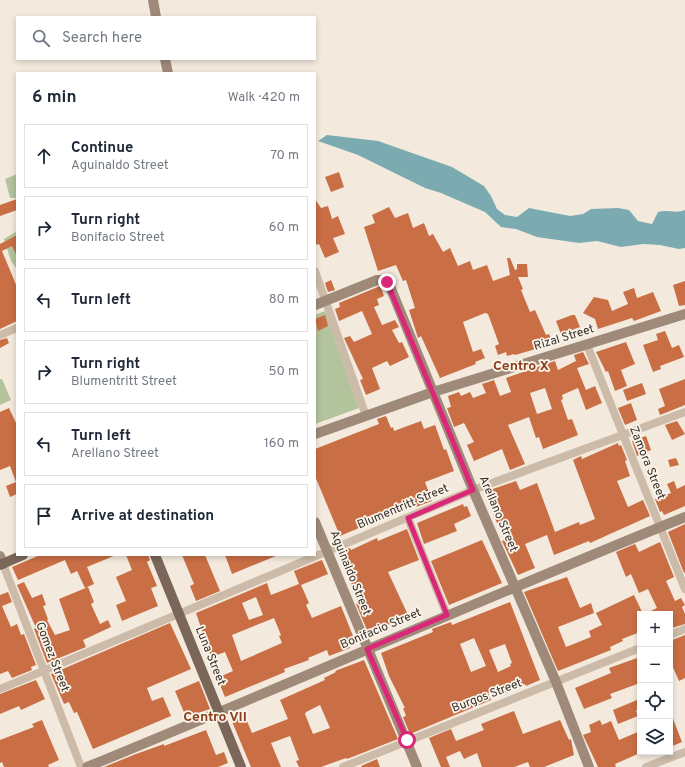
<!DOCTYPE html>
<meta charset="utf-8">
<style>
:root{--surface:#fff;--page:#f6f6f7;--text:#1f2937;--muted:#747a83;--line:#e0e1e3}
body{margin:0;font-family:Overpass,sans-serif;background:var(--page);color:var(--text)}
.controls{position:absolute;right:12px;bottom:12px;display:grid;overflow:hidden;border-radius:0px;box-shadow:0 2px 6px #0003}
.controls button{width:36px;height:36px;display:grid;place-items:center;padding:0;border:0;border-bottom:1px solid var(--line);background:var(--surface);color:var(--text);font:20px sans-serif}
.stop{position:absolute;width:12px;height:12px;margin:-9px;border:3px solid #db2777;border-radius:50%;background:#fff}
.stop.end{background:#db2777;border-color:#fff;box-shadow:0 1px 4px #0008}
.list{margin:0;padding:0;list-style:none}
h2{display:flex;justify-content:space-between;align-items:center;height:52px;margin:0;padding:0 16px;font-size:17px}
h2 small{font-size:13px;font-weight:400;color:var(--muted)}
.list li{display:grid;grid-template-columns:26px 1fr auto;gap:12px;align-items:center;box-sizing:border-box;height:64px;margin:0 8px 8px;padding:0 8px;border:1px solid var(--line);border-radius:0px}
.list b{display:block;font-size:15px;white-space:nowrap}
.list p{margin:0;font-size:13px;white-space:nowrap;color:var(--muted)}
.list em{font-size:13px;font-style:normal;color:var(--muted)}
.icon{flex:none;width:22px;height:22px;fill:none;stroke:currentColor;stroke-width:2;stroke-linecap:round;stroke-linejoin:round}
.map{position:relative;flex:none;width:685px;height:767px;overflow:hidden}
.search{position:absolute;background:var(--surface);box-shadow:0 2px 6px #0003;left:16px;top:16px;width:300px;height:44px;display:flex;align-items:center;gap:10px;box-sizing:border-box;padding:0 14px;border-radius:0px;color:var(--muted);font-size:15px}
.panel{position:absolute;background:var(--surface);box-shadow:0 2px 6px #0003;left:16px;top:72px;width:300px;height:484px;border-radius:0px}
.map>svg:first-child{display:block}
</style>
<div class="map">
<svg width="685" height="767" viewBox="0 0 685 767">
<rect width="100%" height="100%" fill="#f3eadd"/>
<path fill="#b3c39c" d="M17 174V198H10L5 179Z
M17 231V268H16L11 261 4 239Z
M325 311 359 408 315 424V315Z
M0 379H2L11 400 0 405Z"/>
<path fill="#7babb1" d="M327 135 378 141 452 167 484 186 491 196 497 209 505 215 517 217 529 208 570 216 583 214 591 209 618 208 629 210 638 221 652 224 658 212C667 209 676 214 685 210V248L679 249 660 245 643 244 621 247 597 241 579 243 537 237 516 229 501 227 485 212 441 193 425 188 358 155 318 141Z"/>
<path fill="#c96e45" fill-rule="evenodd" d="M339 172 344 187 331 192 325 177Z
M17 199V210L0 216V205Z
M315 199 321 208 328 206 332 219 338 216 345 234 333 238 339 252 325 258 319 244 315 245Z
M389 207 395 218 408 213 413 228 424 223 429 236 433 234 443 252 450 248 458 266 470 261 473 270 487 265 493 281 510 275 507 258H510L515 270 517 269V264H527L528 277H518L523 289 521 290 530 312 535 310 546 335 549 334 553 344 515 355 514 354 507 356 506 352 498 355 495 346 499 344 488 314 485 313 463 322 473 352 481 349 485 358 475 362 476 364 440 378 421 336 418 338 409 310 415 308 406 280 403 281 396 265 378 271 364 227 375 223 372 215Z
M17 235V256L12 246 2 251 17 287V321L0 329V244Z
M331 280 335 290 328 292 325 283Z
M685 281V305L679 306 673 285Z
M380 286 384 296 377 299 379 305 374 307 382 325 395 320 399 327 392 330 399 343 402 342 409 357 390 366 387 361 372 368 380 389 366 395 360 380 363 379 344 338 350 336 354 342 372 334 362 311 339 321 335 309 340 307 339 303Z
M634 288 637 298 653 292 661 311 634 321 632 318 598 329 595 319 583 313 594 297 608 300 612 311 628 304 623 292Z
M325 315 328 326 318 331 315 319Z
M572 315H575L580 327 561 334 556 321Z
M665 331 672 348 679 345 684 357 660 366 661 369 653 372 643 345 658 340 656 334Z
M7 338 9 343 0 348V340Z
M626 342 635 364 621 370 627 386 615 391 608 371 606 372 596 352Z
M583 352 589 364 577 368 586 390 595 386 602 403 586 410 578 388 562 395 563 399 561 400 568 420 572 419 578 435 543 449 539 437 536 438 529 417 508 425 525 464 510 470 502 449 474 461 467 445 474 442 464 423 454 427 447 408 451 407 448 396 459 392 461 396 470 392 473 398 486 393 482 384 494 380 500 396 511 392 506 378 555 361 558 370 576 361 574 355ZM545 388 552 409 537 414 530 393Z
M685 379V405L660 415 658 409 665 406 659 389Z
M642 383 646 394 627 401 623 390Z
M631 403 637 420 625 425 618 408Z
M9 408 17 425V494L10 497 6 486 16 482 10 466 0 470V412Z
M386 416 391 428 393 427 394 431 421 421 424 429 435 425 444 450 446 449 454 471 425 482 432 501 416 507 415 504 340 536 315 476V449L379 424 377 419Z
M677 421 685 434 672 440 665 425Z
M646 436 651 450 637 456 632 441Z
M618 443 619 446 621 445 627 460 625 461 630 476 617 481 628 507 643 500 650 516 590 543 589 541 554 555 547 535 525 544 535 568 518 575 502 541 509 538 502 521 497 523 486 496 492 494 490 490 516 481 520 490 537 483 555 532 579 522 580 525 595 519 573 460 581 456 582 459Z
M676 458 679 465 670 467 668 460Z
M674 481 677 489 685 485V506L664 515 662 511 660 512 655 499 671 493 667 484Z
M463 504 464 507 467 506 471 516 454 524 457 531 424 544 417 523Z
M685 524V572L684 573 668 532Z
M407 529 419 560 388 572 408 615 390 624 380 627 379 625 367 630 356 604 359 603 339 552 350 548 351 550 377 538 378 541Z
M482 540 502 583 449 605 431 561Z
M660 542 674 577 666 581 675 601 681 598 685 605 682 607 685 614V624L672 628 670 614H645L657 608 648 589 639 593 631 574 626 577 616 552 635 544 639 552Z
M40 555H116L87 567 94 584 85 588 77 571 71 574 65 560 18 580 12 567Z
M126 555H148L150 560 147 562 157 586 151 588 158 606 122 621 116 605 126 601 116 577 132 570Z
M182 555H205L220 591 196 601 190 586 194 584Z
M225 555H278L232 574Z
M322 560 328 574 301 585 309 603 306 605 312 618 341 606 353 636 350 637 352 643 348 644 350 648 329 656 327 650 308 658 309 660 284 669 285 672 225 697 217 678 233 671 225 652 211 657 196 613 267 583 271 595 299 584 294 571ZM256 597 263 615 249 620 242 603ZM274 618 281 635 279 636 282 643 241 661 232 635Z
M567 577 580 608 591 603 594 613 558 627 566 647 591 637 589 631 602 625 596 613 634 595 643 614H640V632L622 639 623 641 610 647 611 650 558 671 524 592Z
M24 582 32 598 42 594 46 605 43 606 48 619 47 620 55 635 70 630 59 599 88 587 94 602 91 604 100 624 108 620 111 627 83 640 86 647 47 663 34 629 36 628 17 585Z
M8 592 12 602 2 606 11 627 17 624 21 635 24 634 36 665 31 667 32 670 12 678 8 671 0 674V595Z
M510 602 540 680 526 686 525 684 505 693 502 688 488 693 491 700 410 734 403 717 406 716 403 708H405L389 676 381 653 433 632 432 629 451 622 452 625ZM474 638 486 666 471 672 460 644ZM505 644 512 663 510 664 511 666 498 672 489 650Z
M170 623 191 669 147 688 152 701 163 697 171 716 93 749 77 712 74 713 69 702 64 704 51 674Z
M685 635V678L679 681 672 665 670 666V641Z
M640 657V683L610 694 612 698 584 709 575 688 611 673 609 668Z
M364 660 398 739 347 759 346 758 321 767H299L296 761 299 760 290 736 271 743 281 767H251L231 719 244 714 252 733 288 719 280 700 325 680 324 678 336 672 335 671ZM320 705 330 728 313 734 305 714 306 712Z
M36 680 45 699 21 710 19 706 0 714V694Z
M199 681 210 709 186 717 175 691Z
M637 700 640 708 636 711 638 716 618 724 613 710Z
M514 711 523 734 560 720 569 740 571 739 574 755 544 767H530L528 762 514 767H482L477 753 464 759 460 751 446 757 450 767H441L429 738 451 729 456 741 484 730 481 724Z
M670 711 682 742 670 747Z
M42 720 59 760 48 765 49 767H4L2 762 0 763V740L34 727 32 724Z
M600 720 602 725 611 721 619 740 640 731V753L615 764 616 767H598L583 735 591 732 589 725Z
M206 730 216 755 224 752 228 763 218 767H104L136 754 164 744V746Z
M377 759 380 767H362L361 766Z"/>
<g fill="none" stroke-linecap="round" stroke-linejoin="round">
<path stroke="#ccbba8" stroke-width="8" d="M315 271 366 416
M0 335 17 328
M587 345 685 589
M408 518 447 615
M3 564 81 767
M670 635 685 629
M0 689 473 490 685 412
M343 767 640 648
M646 767 685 752"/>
<path stroke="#9f8a7a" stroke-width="10" d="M153 0 156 17
M165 59 168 73
M315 305 377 280H384L389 284 473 490 556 682 589 767
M315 434 433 392 685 314
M315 522 417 767
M0 556 3 564
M87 767C287 685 485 598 685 517"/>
<path stroke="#7b6759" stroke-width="10" d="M155 555 241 767
M0 565 23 555"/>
</g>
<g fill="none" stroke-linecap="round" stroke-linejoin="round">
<path stroke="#db2777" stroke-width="5" d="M387 282 473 490 408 518 447 615 367 649 407 740"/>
</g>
<g text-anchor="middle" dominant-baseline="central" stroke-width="3.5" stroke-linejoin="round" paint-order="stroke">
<g font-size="12" fill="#382f29" stroke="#faf4ea">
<text transform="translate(564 338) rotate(-17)">Rizal Street</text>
<text transform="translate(647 463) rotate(68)">Zamora Street</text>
<text transform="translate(403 507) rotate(-23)">Blumentritt Street</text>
<text transform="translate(498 514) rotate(67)">Arellano Street</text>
<text transform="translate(350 573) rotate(68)">Aguinaldo Street</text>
<text transform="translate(381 629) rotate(-23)">Bonifacio Street</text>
<text transform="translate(210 656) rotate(68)">Luna Street</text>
<text transform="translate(52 657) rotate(69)">Gomez Street</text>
<text transform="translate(487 696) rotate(-21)">Burgos Street</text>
</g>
<g font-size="14" font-weight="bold" fill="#894020" stroke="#faf4ea">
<text x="521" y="366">Centro X</text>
<text x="215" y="717">Centro VII</text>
</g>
</g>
</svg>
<div class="controls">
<button>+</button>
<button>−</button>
<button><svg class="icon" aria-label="locate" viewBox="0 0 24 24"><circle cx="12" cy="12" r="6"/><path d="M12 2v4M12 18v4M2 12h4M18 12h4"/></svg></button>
<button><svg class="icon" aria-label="layers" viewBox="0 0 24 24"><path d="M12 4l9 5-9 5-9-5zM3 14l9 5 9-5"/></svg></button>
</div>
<div class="stop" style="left:407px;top:740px"></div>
<div class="stop end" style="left:387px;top:282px"></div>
<div class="search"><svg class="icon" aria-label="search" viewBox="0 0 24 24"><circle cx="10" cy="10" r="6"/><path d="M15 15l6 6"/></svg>Search here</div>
<section class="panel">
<h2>6 min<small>Walk · 420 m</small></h2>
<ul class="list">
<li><svg class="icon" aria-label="ahead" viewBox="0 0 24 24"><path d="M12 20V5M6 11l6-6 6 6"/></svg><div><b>Continue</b><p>Aguinaldo Street</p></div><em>70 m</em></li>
<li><svg class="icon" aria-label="right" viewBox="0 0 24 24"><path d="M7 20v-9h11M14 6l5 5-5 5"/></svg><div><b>Turn right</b><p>Bonifacio Street</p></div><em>60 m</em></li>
<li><svg class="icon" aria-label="left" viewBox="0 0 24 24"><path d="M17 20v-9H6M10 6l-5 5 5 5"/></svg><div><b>Turn left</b></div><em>80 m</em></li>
<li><svg class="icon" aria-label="right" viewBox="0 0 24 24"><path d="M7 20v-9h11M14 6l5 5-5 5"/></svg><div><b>Turn right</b><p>Blumentritt Street</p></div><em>50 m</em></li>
<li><svg class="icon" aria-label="left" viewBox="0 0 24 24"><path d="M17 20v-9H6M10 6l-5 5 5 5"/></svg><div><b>Turn left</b><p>Arellano Street</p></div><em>160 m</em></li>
<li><svg class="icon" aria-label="arrive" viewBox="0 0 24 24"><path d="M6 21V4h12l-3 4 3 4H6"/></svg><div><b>Arrive at destination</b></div></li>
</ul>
</section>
</div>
